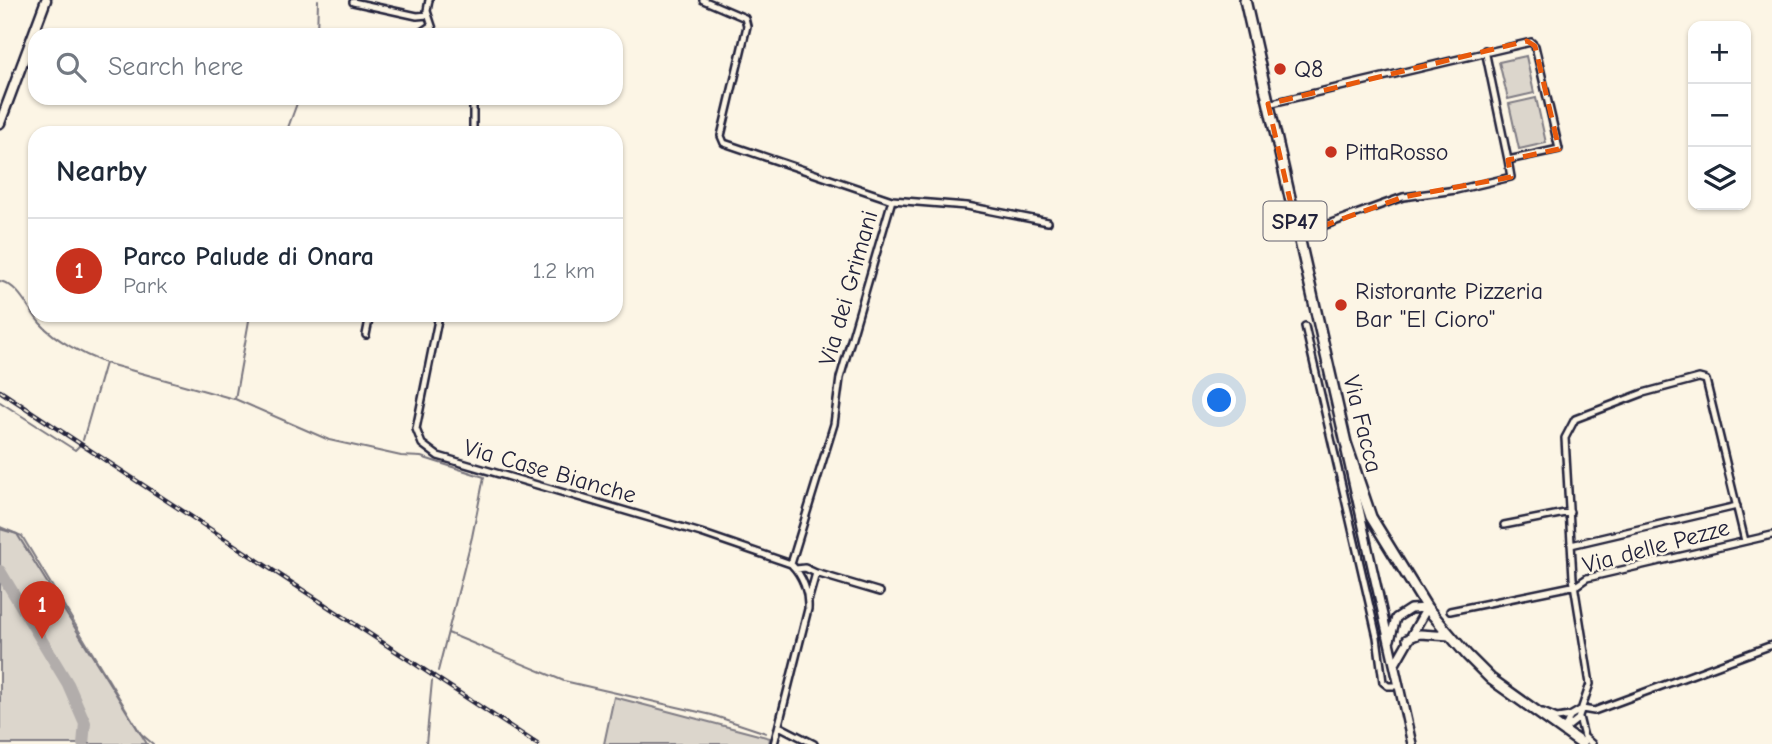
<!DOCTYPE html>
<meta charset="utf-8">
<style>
:root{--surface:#fff;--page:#f6f6f7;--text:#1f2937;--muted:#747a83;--line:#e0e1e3;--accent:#c8321e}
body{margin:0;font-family:"Comic Neue",sans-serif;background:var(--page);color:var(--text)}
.controls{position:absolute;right:21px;top:21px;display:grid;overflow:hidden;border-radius:14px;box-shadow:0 2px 5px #0004}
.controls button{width:63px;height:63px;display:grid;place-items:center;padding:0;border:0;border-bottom:2px solid var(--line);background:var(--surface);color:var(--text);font:35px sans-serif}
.you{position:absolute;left:1220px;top:401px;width:24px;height:24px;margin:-18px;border:5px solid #fff;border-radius:50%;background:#1a73e8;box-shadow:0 0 0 10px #1a73e833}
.badge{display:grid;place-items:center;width:46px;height:46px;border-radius:50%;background:var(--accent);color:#fff;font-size:23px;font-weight:700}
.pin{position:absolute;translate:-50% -58px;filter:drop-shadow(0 2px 4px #0008)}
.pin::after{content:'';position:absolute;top:37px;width:24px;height:21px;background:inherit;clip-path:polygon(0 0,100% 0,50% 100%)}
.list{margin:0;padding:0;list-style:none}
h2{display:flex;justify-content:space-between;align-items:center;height:91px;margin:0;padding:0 28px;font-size:30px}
h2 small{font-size:23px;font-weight:400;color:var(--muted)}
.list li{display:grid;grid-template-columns:46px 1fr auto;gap:21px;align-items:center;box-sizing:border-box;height:105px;padding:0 28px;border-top:2px solid var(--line)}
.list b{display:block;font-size:26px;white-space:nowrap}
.list p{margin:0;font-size:23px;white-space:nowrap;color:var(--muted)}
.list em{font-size:23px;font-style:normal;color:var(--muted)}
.icon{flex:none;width:38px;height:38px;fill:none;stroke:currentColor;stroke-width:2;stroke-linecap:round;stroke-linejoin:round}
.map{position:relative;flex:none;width:1772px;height:744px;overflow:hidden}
.search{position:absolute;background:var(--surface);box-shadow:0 2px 5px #0004;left:28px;top:28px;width:595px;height:77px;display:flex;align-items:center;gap:18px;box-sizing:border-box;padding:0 24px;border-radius:21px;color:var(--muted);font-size:26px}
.panel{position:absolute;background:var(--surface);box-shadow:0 2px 5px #0004;left:28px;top:126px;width:595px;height:196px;border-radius:21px}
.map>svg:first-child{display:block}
</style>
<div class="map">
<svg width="1772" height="744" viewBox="0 0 1772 744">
<rect width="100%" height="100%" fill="#fcf5e5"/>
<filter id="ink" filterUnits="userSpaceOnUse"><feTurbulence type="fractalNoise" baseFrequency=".0143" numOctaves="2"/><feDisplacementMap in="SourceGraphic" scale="14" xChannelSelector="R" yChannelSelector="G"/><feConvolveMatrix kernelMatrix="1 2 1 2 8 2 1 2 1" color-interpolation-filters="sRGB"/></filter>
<g filter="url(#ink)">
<path fill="#dcd6cc" stroke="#7f7c84" stroke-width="2" d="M1526 56 1534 93 1508 99 1499 62Z
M1536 98 1546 143 1519 149 1509 104Z
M0 527 22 536 147 744H0Z
M614 697 770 738 769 744H604Z"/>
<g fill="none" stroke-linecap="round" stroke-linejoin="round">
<path stroke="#78757e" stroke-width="2" d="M317 35 318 0
M286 133 299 98
M0 281C20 286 27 308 40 323 55 340 84 355 105 363L83 440
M250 315 235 399 329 440 401 456 421 457 484 477 472 537 438 671
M105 363 234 399
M0 402 75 450 79 446
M0 529 17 534 140 733 153 744
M448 633 564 681 712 715 766 733
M426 744 432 681"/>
<path stroke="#b2adab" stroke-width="12" d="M0 571 68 684 85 723 83 744"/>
<g stroke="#22223b" stroke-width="10">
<path id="minor" d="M429 0 427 11 435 35
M703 0 745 18 747 26 721 136 724 143 892 200 840 378 834 424 791 564
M353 2 417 16 428 15
M417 35 430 26
M1268 104 1531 42 1535 46 1559 149 1508 160 1485 50
M473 133V98
M892 200 967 206 1048 222
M1298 235 1403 197 1456 190 1511 177 1508 160
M439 315 416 429 422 444 438 456 701 533 791 564C803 576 809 593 808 609L774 744
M1305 326 1377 637 1383 682 1388 686H1399
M366 335 370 315
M1504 525 1570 512
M1571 545 1737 506
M796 569 805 568 816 573 809 598
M816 573 880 592
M1450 611 1577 585 1587 578 1772 535
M1543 712 1557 718 1570 716
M1579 717 1584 737 1592 744
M779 726 814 744
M1564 730 1578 719 1590 684 1573 578 1565 438 1575 419 1643 393 1699 378 1706 380 1745 541
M1564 730 1570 716 1582 709 1594 711 1772 645"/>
</g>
<g stroke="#22223b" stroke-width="12">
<path id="tertiary" d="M1346 451 1412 744
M1407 639 1420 634 1450 636
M1390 640 1396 618 1410 609 1427 608
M1395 664 1427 608"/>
</g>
<g stroke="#22223b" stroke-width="13">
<path id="secondary" d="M0 123 46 0"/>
</g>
<g stroke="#22223b" stroke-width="14">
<path id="primary" d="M1245 0 1346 443 1371 517 1427 608 1467 655 1491 679 1582 744"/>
</g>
<use href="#minor" stroke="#fcf5e5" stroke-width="5"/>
<use href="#tertiary" stroke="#fcf5e5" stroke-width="7"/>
<use href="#secondary" stroke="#fcf5e5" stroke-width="8"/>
<use href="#primary" stroke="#fcf5e5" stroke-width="9"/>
<g stroke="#22223b" stroke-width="4.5">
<path id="rail" d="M0 391 537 744"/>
</g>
<use href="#rail" stroke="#fcf5e5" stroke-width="2" stroke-dasharray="5" stroke-linecap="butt"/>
</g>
</g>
<path fill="none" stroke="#e8590c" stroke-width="5" stroke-dasharray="14 9" stroke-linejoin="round" d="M1527 41 1535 46 1559 149 1508 160 1511 177 1403 197 1298 235 1268 104Z"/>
<g fill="#c8321e" stroke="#fcf5e5" stroke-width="2.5">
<circle cx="1280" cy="69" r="7"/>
<circle cx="1331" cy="152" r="7"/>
<circle cx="1341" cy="305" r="7"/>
</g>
<g text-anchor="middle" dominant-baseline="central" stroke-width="5" stroke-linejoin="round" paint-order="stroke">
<rect fill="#fcf5e5" stroke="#63616e" stroke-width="2" x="1263.5" y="201.5" width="63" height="39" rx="5"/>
<g font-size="23" font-weight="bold" fill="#22223b">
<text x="1295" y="221">SP47</text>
</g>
<g font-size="24" fill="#22223b" stroke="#fcf5e5" text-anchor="start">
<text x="1294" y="69">Q8</text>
<text x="1345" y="152">PittaRosso</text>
<text x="1355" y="291">Ristorante Pizzeria<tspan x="1355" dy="28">Bar "El Cioro"</tspan></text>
</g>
<g font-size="24" fill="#22223b" stroke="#fcf5e5">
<text transform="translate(848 288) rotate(-74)">Via dei Grimani</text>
<text transform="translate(1363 424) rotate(76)">Via Facca</text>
<text transform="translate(550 471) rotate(16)">Via Case Bianche</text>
<text transform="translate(1656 546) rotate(-15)">Via delle Pezze</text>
</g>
</g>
</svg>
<div class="controls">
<button>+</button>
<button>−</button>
<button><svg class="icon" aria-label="layers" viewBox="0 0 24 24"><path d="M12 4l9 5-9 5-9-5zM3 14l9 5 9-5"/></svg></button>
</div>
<div class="you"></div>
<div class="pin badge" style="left:42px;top:639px">1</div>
<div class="search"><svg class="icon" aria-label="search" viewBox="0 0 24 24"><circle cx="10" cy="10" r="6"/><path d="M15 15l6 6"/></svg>Search here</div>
<section class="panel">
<h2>Nearby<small></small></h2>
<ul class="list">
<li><span class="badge">1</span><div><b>Parco Palude di Onara</b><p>Park</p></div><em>1.2 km</em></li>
</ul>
</section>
</div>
